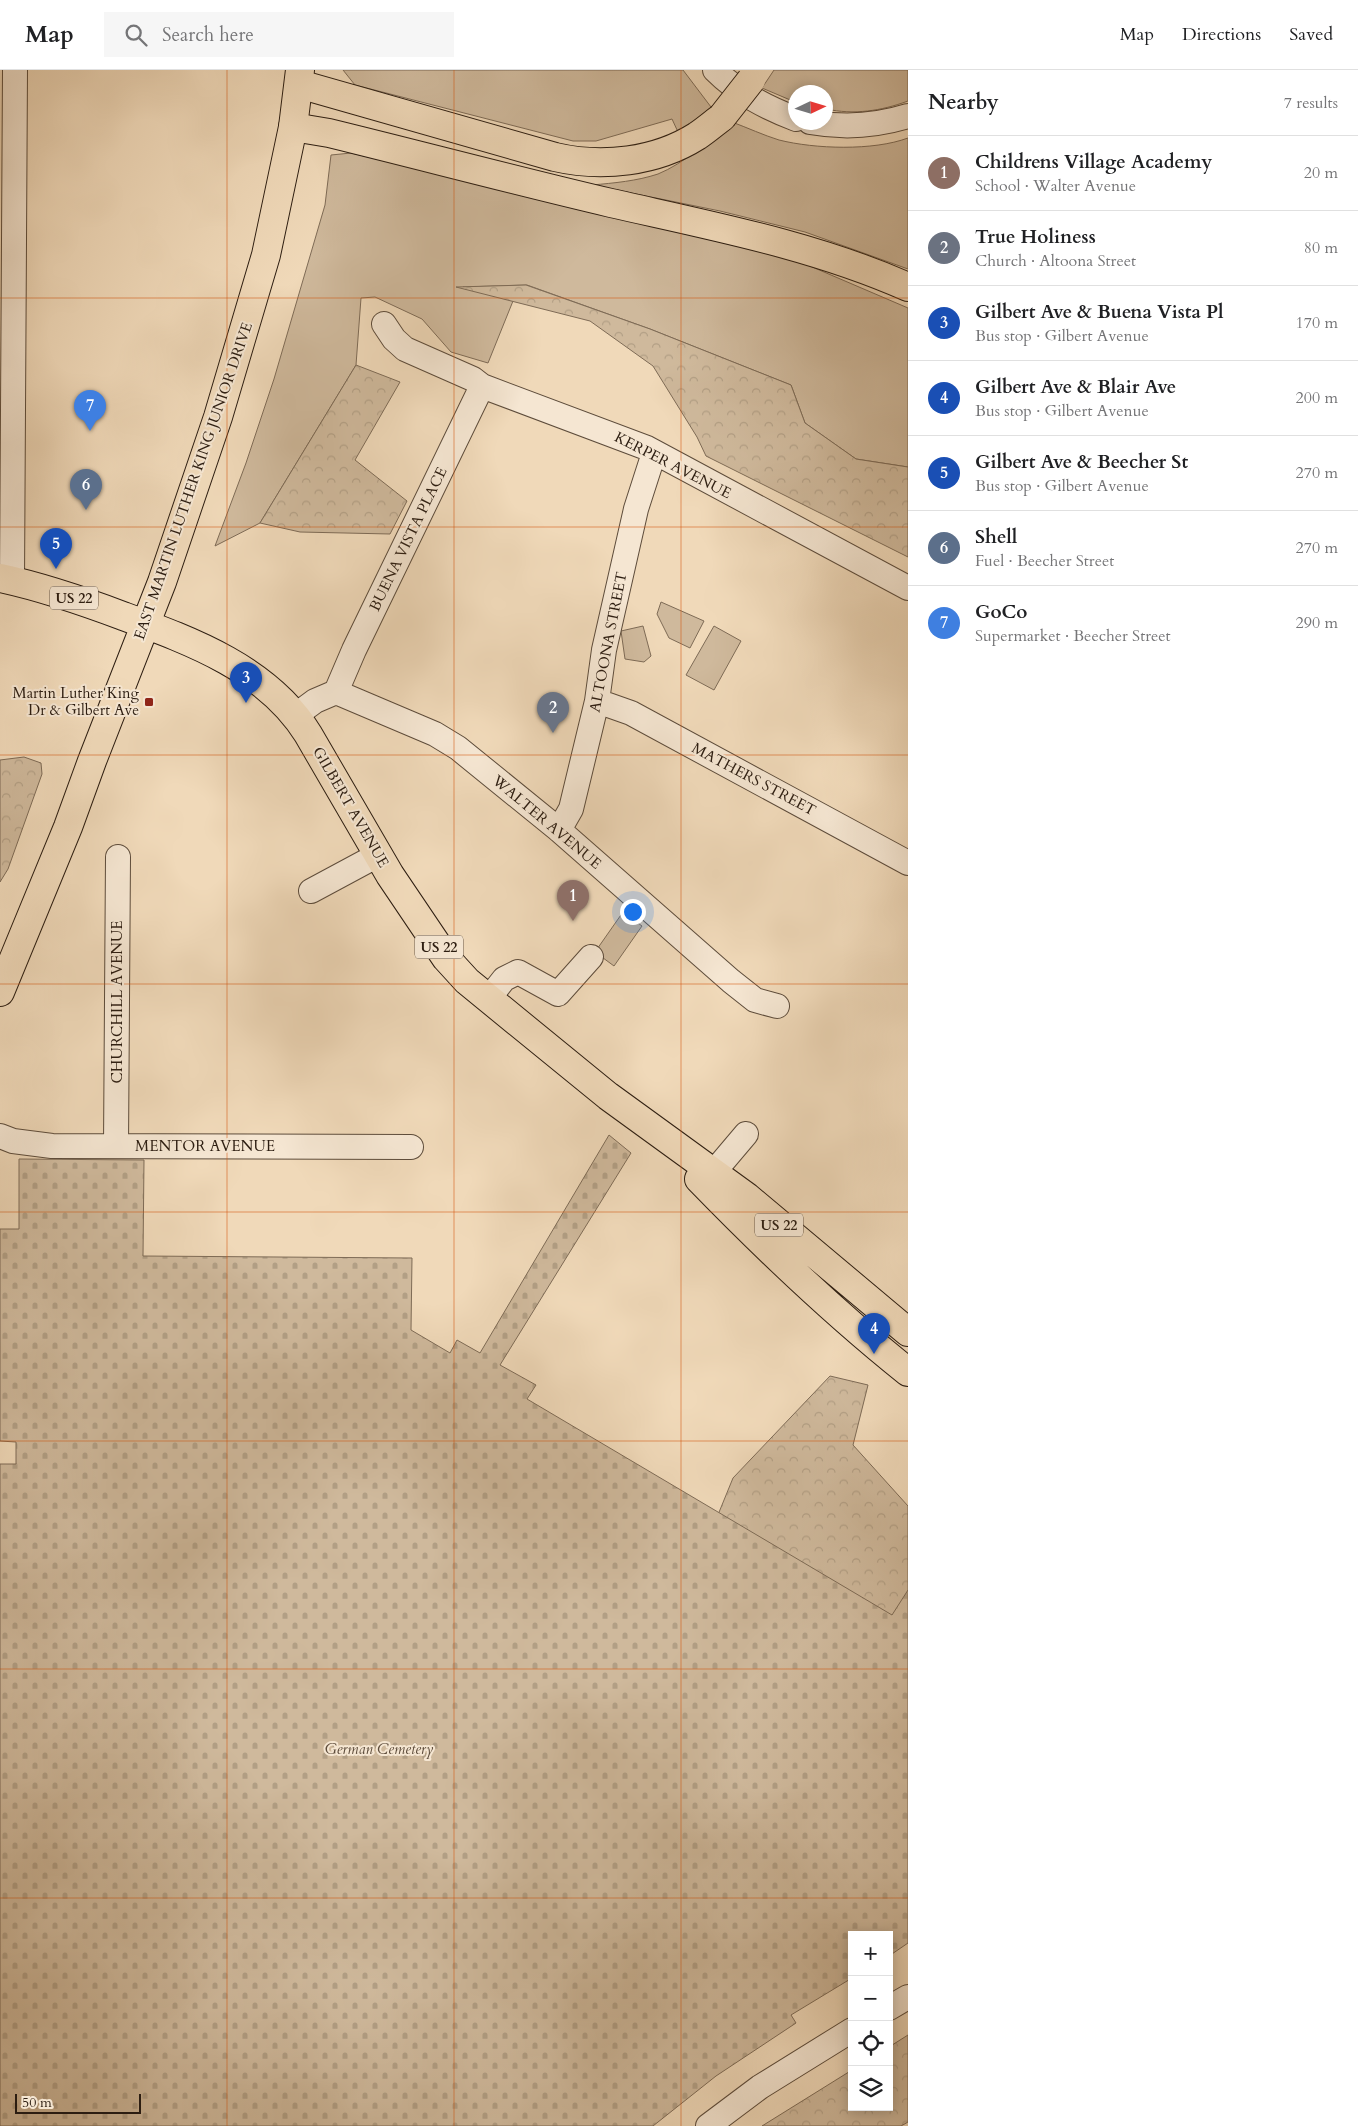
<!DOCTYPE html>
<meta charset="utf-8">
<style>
:root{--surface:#fff;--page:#f6f6f6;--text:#202124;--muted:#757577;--line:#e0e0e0;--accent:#b45309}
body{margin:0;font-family:Cardo,serif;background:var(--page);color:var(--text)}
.controls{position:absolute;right:15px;bottom:15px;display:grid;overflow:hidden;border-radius:0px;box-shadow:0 2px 12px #0003}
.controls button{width:45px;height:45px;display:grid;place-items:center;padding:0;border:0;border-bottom:1px solid var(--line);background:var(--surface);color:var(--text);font:25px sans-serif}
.compass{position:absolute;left:788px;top:15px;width:45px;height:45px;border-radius:50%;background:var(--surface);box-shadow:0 2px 12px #0003;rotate:86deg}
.scale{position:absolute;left:15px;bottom:12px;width:126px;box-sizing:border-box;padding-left:5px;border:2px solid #2c1d11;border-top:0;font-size:14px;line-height:18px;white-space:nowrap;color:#2c1d11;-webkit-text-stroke:4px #f5e6d2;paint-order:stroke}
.you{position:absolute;left:632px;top:841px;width:18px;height:18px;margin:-12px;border:4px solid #fff;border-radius:50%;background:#1a73e8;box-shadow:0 0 0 8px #1a73e833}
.badge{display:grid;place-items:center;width:32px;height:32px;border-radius:50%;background:var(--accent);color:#fff;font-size:16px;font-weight:700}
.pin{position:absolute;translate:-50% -41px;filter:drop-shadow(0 1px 2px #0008)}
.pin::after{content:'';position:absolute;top:26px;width:18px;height:15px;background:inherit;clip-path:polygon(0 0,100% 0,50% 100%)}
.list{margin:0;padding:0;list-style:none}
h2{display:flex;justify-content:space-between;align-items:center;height:65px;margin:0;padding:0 20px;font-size:21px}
h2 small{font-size:16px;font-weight:400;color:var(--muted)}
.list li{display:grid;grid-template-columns:32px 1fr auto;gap:15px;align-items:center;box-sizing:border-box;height:75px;padding:0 20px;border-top:1px solid var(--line)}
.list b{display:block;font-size:19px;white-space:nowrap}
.list p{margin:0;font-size:16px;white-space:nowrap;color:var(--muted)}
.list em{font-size:16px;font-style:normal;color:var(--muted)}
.icon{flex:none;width:28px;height:28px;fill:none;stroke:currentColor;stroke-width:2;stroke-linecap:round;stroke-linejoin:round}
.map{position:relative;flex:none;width:908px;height:2056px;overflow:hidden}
header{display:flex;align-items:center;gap:30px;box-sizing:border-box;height:70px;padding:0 25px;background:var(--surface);border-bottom:1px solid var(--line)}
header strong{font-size:24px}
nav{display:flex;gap:28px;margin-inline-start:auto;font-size:18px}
.search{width:350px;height:45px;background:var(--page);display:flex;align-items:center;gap:12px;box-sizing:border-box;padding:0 18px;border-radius:0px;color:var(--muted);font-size:19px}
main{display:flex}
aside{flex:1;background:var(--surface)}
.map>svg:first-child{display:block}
</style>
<header>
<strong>Map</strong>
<div class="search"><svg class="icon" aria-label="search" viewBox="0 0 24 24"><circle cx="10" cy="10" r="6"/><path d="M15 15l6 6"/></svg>Search here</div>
<nav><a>Map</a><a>Directions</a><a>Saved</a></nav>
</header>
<main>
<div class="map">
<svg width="908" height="2056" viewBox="0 0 908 2056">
<defs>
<pattern id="forest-crowns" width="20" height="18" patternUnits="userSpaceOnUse" patternTransform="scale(1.25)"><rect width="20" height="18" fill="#cfb99c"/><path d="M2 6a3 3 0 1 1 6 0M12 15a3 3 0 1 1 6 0" fill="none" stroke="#b29f85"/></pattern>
<pattern id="cemetery-stones" width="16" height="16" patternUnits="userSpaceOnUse" patternTransform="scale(1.25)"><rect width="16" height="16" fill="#cfb99c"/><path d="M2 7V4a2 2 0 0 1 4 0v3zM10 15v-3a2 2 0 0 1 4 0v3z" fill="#b29f85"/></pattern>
</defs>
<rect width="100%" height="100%" fill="#f0d9b9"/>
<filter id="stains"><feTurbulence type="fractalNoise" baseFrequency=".004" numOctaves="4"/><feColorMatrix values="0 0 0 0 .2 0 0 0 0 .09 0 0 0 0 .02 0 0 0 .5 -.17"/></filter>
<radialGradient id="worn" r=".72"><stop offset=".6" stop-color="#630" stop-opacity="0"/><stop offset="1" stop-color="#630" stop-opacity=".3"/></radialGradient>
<path fill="#cfb99c" stroke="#7e6b56" d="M343 0H683L711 37 685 59 678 62 672 49 596 71H573L355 15Z
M774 0H908V31C881 41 854 45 826 39V22H796L795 32 762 18Z
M732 52C748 58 763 65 779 70 815 79 873 81 908 68V199L805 162 720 141 592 115C614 113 637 111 658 104 683 94 712 69 732 52Z
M351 83 782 184 908 238V397L856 389 805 353 791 315 650 259 527 215 463 217 513 231 488 293 451 282 422 249 375 227 361 228 356 295 260 453 215 476 246 393 274 309 325 135 331 85Z
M661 532 704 551 690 578 669 568 657 544Z
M643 556 651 586 644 592 625 589 621 561Z
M714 556 741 571 714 620 686 605Z
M623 842 642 856 614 896 595 882Z"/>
<path fill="url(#forest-crowns)" stroke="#7e6b56" d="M526 215 650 259 791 315 805 353 856 389 908 397V487L706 386 697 367 653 296 590 251 456 217Z
M356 295 400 312 355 390 407 431 390 464 300 462 260 453Z
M24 687 41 693 42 704 8 799 0 812V690Z
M830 1306 868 1315 853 1375 908 1436V1569L713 1457 733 1408Z
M908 1965V2052L901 2056H762L852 2000V2037H889V1977Z"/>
<path fill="url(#cemetery-stones)" stroke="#7e6b56" d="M609 1065 631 1083 500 1295 536 1315 527 1329 892 1545 908 1520V1873L889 1886V1865H852V1908L791 1945 796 1953 716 2006 653 2056H0V1394H16V1372L0 1371V1159H19V1089L144 1090 143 1186 412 1188 411 1260 450 1283 457 1270 480 1283Z"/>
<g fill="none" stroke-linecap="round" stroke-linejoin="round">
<g stroke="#5d4c3b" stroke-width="26">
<path id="minor" d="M715 0C738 23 765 37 796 49
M810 52C843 58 876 56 908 46
M384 254 394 269 405 279 473 309 482 316 647 378 908 518
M12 511 15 0
M336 622 354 580 482 316
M597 631 631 643 908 793
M296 645 315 631 336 622 435 664 458 678 559 760 731 911 755 930 777 936
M559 760 571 739 597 631 604 580 636 439 654 383
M311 821 378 785
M489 928 504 909 518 902 558 924 591 887
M0 1066 13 1071 52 1076 411 1077
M116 1076 118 787
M713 1103 746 1064
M889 1938 908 1927
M708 2056 760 2017 852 1960"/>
</g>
<g stroke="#2c1d11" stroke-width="30">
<path id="major" d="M0 508C42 517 83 531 123 546 191 571 268 599 308 664L390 805 446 888 467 911 608 1026 747 1127 908 1262
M0 922 68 757 92 691 162 512 218 347 266 185 293 57 300 0
M699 1109C765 1177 834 1243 908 1302"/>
</g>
<g stroke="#2c1d11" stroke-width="30">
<path id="highway" d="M299 14 555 87C602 98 656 92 697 66 706 60 714 53 722 47
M293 57 329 63C423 86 517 111 611 133 712 156 813 175 908 217"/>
</g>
<use href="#minor" stroke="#f5e6d2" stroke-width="24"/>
<use href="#major" stroke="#f0d9b9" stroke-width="28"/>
<use href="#highway" stroke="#f0d9b9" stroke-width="28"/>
<g stroke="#2c1d11" stroke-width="30" stroke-linecap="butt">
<path id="highway-bridge" d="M722 47 751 10"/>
</g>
<use href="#highway-bridge" stroke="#f0d9b9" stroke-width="28"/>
</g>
<path fill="none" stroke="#d5530c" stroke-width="1" stroke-opacity="0.55" d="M227 0V2056M454 0V2056M681 0V2056M0 228H908M0 457H908M0 685H908M0 914H908M0 1142H908M0 1371H908M0 1599H908M0 1828H908"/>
<rect fill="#8f2418" stroke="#f5e6d2" stroke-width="2" x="144" y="627" width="10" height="10" rx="2.5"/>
<g text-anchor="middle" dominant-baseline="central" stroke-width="4" stroke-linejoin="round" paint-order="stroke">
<g fill="#f5e6d2" stroke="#68594b" stroke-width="1">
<rect x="50" y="516.5" width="48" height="23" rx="4"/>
<rect x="415" y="865.5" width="48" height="23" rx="4"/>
<rect x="755" y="1143.5" width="48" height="23" rx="4"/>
</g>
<g font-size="14" font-weight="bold" fill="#2c1d11">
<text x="74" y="528">US 22</text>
<text x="439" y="877">US 22</text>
<text x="779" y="1155">US 22</text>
</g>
<g font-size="15" fill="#2c1d11" stroke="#f5e6d2">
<text transform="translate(673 395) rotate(27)">KERPER AVENUE</text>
<text transform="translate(193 411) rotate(-71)">EAST MARTIN LUTHER KING JUNIOR DRIVE</text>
<text transform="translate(408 469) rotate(-64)">BUENA VISTA PLACE</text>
<text transform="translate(608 572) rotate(-79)">ALTOONA STREET</text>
<text transform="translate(754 709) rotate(28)">MATHERS STREET</text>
<text transform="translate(351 737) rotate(60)">GILBERT AVENUE</text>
<text transform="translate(547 752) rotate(40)">WALTER AVENUE</text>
<text transform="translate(117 932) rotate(-90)">CHURCHILL AVENUE</text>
<text x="205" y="1076">MENTOR AVENUE</text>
</g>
<g font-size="15" fill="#2c1d11" stroke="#f5e6d2" text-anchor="end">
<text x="139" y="623">Martin Luther King<tspan x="139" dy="17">Dr &amp; Gilbert Ave</tspan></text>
</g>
<g font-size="15" font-style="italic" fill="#5d4c3b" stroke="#f5e6d2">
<text x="379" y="1679">German Cemetery</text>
</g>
</g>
<rect width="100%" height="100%" filter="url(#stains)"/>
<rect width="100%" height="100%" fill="url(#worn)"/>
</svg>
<div class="controls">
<button>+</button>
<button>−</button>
<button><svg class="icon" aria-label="locate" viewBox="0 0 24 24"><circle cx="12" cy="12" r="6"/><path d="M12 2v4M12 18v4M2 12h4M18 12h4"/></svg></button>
<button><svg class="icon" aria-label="layers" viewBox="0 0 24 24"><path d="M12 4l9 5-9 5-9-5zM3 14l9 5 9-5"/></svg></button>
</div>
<svg class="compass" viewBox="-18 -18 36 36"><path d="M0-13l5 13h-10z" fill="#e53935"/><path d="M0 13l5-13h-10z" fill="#757577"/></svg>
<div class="scale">50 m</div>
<div class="you"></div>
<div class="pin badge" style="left:573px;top:851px;background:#8d6e63">1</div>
<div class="pin badge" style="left:553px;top:663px;background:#6b7280">2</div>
<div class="pin badge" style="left:246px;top:633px;background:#1a4fb4">3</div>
<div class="pin badge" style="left:874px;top:1284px;background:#1a4fb4">4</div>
<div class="pin badge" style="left:56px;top:499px;background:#1a4fb4">5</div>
<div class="pin badge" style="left:86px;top:440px;background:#5c6f8a">6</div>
<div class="pin badge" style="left:90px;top:361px;background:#3f7fe0">7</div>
</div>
<aside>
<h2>Nearby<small>7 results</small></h2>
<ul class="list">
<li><span class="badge" style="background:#8d6e63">1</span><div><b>Childrens Village Academy</b><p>School · Walter Avenue</p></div><em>20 m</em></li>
<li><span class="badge" style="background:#6b7280">2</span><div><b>True Holiness</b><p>Church · Altoona Street</p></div><em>80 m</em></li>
<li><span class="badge" style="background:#1a4fb4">3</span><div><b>Gilbert Ave &amp; Buena Vista Pl</b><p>Bus stop · Gilbert Avenue</p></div><em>170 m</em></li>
<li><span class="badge" style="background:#1a4fb4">4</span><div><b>Gilbert Ave &amp; Blair Ave</b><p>Bus stop · Gilbert Avenue</p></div><em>200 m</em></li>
<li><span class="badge" style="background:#1a4fb4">5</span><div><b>Gilbert Ave &amp; Beecher St</b><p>Bus stop · Gilbert Avenue</p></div><em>270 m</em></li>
<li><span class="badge" style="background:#5c6f8a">6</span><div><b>Shell</b><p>Fuel · Beecher Street</p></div><em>270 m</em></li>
<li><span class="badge" style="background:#3f7fe0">7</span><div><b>GoCo</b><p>Supermarket · Beecher Street</p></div><em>290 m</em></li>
</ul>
</aside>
</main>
